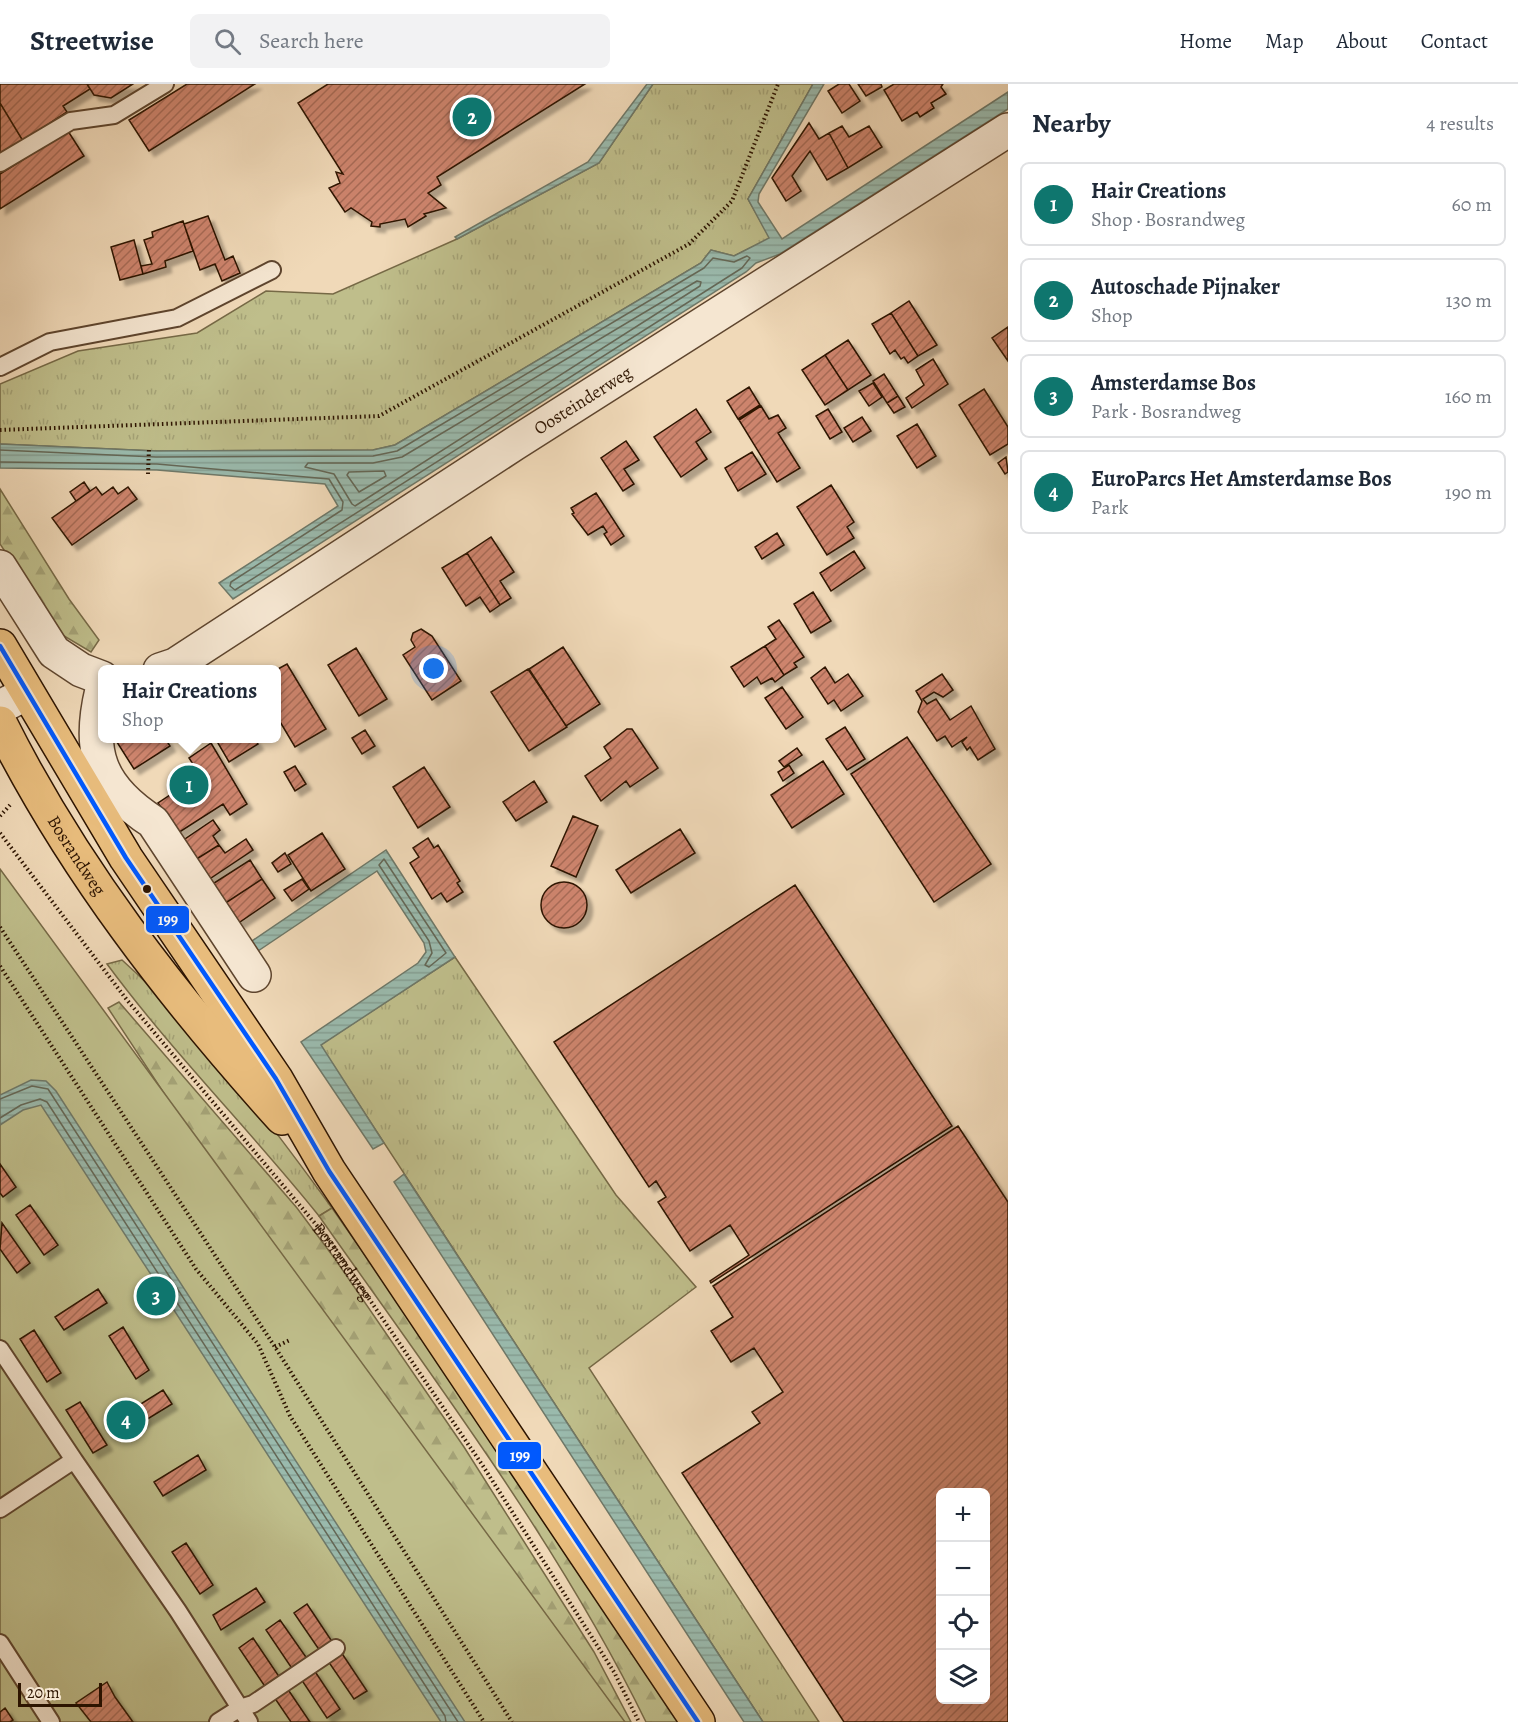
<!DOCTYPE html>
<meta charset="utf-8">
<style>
:root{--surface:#fff;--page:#f2f2f3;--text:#1f2937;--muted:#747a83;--line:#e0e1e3;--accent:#0f766e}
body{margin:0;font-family:Alegreya,serif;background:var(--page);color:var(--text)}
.controls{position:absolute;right:18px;bottom:18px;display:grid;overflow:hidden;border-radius:9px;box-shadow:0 6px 24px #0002}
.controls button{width:54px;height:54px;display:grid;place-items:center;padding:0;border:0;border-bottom:2px solid var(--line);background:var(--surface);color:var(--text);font:30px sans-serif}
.scale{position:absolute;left:18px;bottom:15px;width:84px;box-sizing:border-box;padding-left:6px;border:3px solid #2d1400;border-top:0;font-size:16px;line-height:21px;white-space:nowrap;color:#2d1400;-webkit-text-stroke:4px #f5e6d1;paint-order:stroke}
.you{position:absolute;left:434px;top:585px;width:21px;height:21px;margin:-15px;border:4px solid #fff;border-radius:50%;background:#1a73e8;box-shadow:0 0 0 9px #1a73e833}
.badge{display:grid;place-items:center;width:39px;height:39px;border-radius:50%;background:var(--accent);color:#fff;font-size:20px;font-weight:700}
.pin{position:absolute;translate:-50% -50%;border:3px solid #fff;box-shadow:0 2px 6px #0006}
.popup{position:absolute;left:98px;top:581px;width:183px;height:78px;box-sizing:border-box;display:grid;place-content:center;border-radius:9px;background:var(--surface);filter:drop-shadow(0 2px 4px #0005);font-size:20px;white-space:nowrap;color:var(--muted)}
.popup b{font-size:22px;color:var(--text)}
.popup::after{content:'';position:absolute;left:50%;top:100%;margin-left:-12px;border:12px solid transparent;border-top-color:var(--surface)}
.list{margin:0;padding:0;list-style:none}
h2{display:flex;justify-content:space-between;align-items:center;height:78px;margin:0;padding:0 24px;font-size:26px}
h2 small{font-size:20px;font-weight:400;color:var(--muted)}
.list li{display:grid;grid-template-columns:39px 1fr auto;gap:18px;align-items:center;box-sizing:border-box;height:84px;margin:0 12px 12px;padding:0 12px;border:2px solid var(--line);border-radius:9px}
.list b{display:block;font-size:22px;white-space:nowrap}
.list p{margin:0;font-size:20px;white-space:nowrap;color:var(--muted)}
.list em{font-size:20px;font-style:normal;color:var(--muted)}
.icon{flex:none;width:33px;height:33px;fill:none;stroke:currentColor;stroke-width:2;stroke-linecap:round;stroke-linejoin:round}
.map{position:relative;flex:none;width:1008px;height:1638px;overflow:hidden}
header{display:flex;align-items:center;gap:36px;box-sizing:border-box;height:84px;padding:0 30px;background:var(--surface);border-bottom:2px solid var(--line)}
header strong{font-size:28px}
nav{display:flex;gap:33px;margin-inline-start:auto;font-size:21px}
.search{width:420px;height:54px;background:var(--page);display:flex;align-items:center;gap:15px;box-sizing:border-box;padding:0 21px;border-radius:9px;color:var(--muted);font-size:22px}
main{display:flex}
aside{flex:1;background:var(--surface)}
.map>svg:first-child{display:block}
</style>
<header>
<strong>Streetwise</strong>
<div class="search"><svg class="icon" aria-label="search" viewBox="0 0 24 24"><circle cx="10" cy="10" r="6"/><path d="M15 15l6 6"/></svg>Search here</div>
<nav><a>Home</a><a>Map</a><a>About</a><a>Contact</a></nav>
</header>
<main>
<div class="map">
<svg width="1008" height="1638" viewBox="0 0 1008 1638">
<defs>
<pattern id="grass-tufts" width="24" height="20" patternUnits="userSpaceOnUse" patternTransform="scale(1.5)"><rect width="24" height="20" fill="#bfbe8b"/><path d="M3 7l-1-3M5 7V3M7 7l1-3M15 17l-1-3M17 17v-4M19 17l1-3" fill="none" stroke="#a4a276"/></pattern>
<pattern id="forest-firs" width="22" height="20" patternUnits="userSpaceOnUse" patternTransform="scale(1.5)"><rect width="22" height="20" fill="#bfbe8b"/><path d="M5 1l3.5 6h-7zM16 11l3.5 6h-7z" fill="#a4a276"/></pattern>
<pattern id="water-rules" width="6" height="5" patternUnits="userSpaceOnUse" patternTransform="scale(1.5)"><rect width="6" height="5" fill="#9abaad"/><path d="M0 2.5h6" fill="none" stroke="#859f93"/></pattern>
<pattern id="building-hatch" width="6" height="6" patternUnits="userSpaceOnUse" patternTransform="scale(1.5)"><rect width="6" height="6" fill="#cd846d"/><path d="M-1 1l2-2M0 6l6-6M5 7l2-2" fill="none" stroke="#a76b57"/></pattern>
<filter id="shadow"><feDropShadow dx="5.5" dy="5.5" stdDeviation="1.5" flood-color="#0004"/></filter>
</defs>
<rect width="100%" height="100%" fill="#f0d9b8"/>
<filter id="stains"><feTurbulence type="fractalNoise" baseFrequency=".00333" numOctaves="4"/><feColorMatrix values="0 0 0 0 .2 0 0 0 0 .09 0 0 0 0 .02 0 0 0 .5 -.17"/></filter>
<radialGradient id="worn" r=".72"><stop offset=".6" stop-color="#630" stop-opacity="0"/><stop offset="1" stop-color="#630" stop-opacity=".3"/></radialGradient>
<path fill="url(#grass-tufts)" stroke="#766946" stroke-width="1.5" d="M653 0H813L748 115 770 154 734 172 711 166 701 179 395 361 373 366 156 367 0 360V300L78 267 197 249 266 207 333 210 457 155 599 79Z
M455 873 616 1111 696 1203 589 1284 819 1638H763L320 961Z
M122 876C203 949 268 1036 332 1124L319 1132C250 1046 172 968 107 880Z"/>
<path fill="url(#forest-firs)" stroke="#766946" stroke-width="1.5" d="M0 405 69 515 99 556 91 568 59 549 0 460Z
M119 918 297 1124 335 1175 464 1363 594 1568 631 1638H520L282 1189 108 924Z
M332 1124 506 1373 680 1638H646C559 1460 433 1294 319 1132Z"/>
<path fill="#bfbe8b" stroke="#766946" stroke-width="1.5" d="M0 785 625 1638H0Z"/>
<path fill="url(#water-rules)" stroke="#6e7868" stroke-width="1.5" d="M647 0H653L599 79 457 155 455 153 588 78Z
M813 0H824L759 110 758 118 782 155 1008 8V25L780 170 756 179 746 188 233 515 219 499 338 422 325 400 157 386 0 384V360L156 367 373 366 395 361 701 179 711 166 734 172 769 154 748 115Z
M386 766 455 873 321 961 384 1059 373 1065 301 958 418 879 426 868 424 859 377 787 255 869 249 859Z
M31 996 46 997 56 1007 465 1638H441L41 1021 23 1026 0 1041V1011Z
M404 1090 744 1609 763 1638H744L394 1098Z"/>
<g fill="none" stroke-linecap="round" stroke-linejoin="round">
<path stroke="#646756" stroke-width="1.5" d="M697 197 701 198 700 202 355 422 352 420 334 390 305 383 308 379H373L402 373Z
M0 366 156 373 373 372 397 367 704 184 713 174 734 178 747 172 750 174 742 184 235 506 230 502 231 498 342 426 343 418 329 395 157 380 0 378
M384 387 386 392 359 408 347 391 349 388Z
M384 775 446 869 429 883 425 881 432 869 429 857 379 781Z
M0 1015 32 1002 48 1005 458 1638
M0 1034 21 1021 40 1015 47 1018 445 1632 446 1638"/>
</g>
<path fill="url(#building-hatch)" stroke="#2d1400" stroke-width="1.5" fill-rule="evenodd" filter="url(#shadow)" d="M0 0H87L90 5 63 22 67 28 23 57 0 19Z
M87 0H133L111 14 94 11Z
M187 0H255L149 67 129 36Z
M328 0H585L437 93 441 101 428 109 446 124 424 130 426 132 408 143 405 135 380 140V143L371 142 372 138 351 124 345 128 329 104 340 99 336 88 343 90 298 19Z
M839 0H849L860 17 842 29 828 7Z
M858 0H881L882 3 866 12Z
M894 0H943L941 3 946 10 931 19 934 24 920 33 917 28 902 37 884 6Z
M0 19 23 57 0 71Z
M809 39 819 55 829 49 848 84 827 96 810 67 792 92 801 107 786 117 772 94Z
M842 42 849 53 869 42 882 63 848 84 829 49Z
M68 47 84 72 0 125V90Z
M208 132 225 176 233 172 240 189 222 197 215 180 200 186 184 140Z
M183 137 193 167 165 177 166 183 143 190 141 182 152 180 144 156 153 153 152 148Z
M134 156 143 190 120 196 111 163Z
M909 217 937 261 918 272 891 229Z
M891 229 918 272 908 279 904 273 901 275 895 266 890 270 872 240Z
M1008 243V277L992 254Z
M848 256 871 291 848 306 825 271Z
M825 271 848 306 825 321 802 286Z
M933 275 948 300 912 324 906 314 924 301 916 286Z
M884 290 898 312 887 319 873 297Z
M873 299 882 313 869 322 859 307Z
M749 303 760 321 738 335 727 317Z
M984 305 1008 343V360L990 371 959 321Z
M898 312 905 323 894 329 887 319Z
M761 322 769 335 778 331 786 344 778 349 800 384 777 398 739 336Z
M696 325 711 348 696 358 707 375 681 393 654 353Z
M828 325 842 348 830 355 816 332Z
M862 333 871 347 853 358 844 344Z
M917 340 936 372 917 384 897 352Z
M626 357 639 376 624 385 634 400 623 407 601 374Z
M752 368 766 390 738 407 725 384Z
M1006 373 1008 388 1005 390 998 379Z
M84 398 90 407 76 417 70 408Z
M831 401 854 438 847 443 854 454 827 471 797 423Z
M96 403 102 411 113 403 118 410 128 403 137 415 72 461 52 434Z
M596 409 624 452 611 461 604 450 607 448 603 442 588 451 572 430 574 429 571 424Z
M777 449 784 461 762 475 755 463Z
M491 453 514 488 500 497 511 514 500 521 467 469Z
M854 467 865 484 831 507 820 489Z
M467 469 500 521 490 528 480 513 466 522 442 484Z
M813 508 831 537 811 549 794 520Z
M779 536 804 573 794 579 797 583 784 591 765 562 776 555 768 543Z
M421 545 432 552 461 597 432 616 403 571 415 563 411 556 413 549Z
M765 562 784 591 775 598 772 594 761 600 757 593 744 603 731 583Z
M563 563 600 620 566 642 529 585Z
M356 564 387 615 359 632 328 581Z
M287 580 326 645 295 663 276 631V586Z
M825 583 835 599 848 590 863 612 841 627 834 616 828 620 811 594Z
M528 585 567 643 529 667 491 608Z
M942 590 953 606 943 613 934 608 923 615 927 620 936 615 950 636 971 622 995 665 978 676 970 663 967 666 962 658 967 653 952 663 945 652 937 657 918 628 922 617 916 607Z
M782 603 803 633 786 645 765 614Z
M845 643 865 675 847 686 826 655Z
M627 645H632L658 684 630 703 626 697 601 717 585 692 611 674 604 663Z
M365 646 375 662 362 670 352 654Z
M907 653 991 780 934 818 851 690Z
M165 654 170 662 134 685 115 655Z
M215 654H254L258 660 229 678Z
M211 659 247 720 230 731 223 720 178 749 158 719 200 691 189 674Z
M797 664 802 671 784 683 779 677Z
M823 677 844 710 792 744 771 711Z
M789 681 794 689 783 697 778 688Z
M295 682 306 700 295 707 284 688Z
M424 683 450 723 418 744 393 703Z
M534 697 547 718 516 737 503 718Z
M573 732 598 742 576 793 551 782Z
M213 736 220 746 213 752 219 761 195 776 182 757Z
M680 745 695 769 631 809 616 786Z
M322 749 345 785 311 807 288 771Z
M428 754 434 764 438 761 460 797 457 799 463 808 447 818 441 809 432 815 410 779 419 773 413 764Z
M246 755 253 766 208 796 195 776 219 761 225 769Z
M285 769 291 780 278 788 272 779Z
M250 776 262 795 224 820 211 801Z
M262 795 275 814 237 840 224 820Z
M302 795 309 805 292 817 284 806Z
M541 821a23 23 0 1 1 46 0a23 23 0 1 1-46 0Z
M795 801 952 1042 711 1199 710 1197 749 1171 730 1141 690 1167 658 1118 666 1113 656 1097 649 1103 554 958Z
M958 1042 1008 1118V1638H844L682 1389 760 1339 752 1328 783 1308 754 1264 731 1278 711 1247 733 1233 713 1202ZM940 1408H986V1616H940Z
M0 1080 16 1103 3 1113 0 1109Z
M30 1121 58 1161 44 1171 16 1131Z
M2 1139 30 1179 17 1189 0 1165Z
M98 1205 107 1219 64 1246 55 1233Z
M123 1243 149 1286 136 1295 109 1252Z
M34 1246 61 1289 47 1298 20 1255Z
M163 1306 172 1320 128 1347 120 1333Z
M80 1318 107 1361 93 1369 66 1326Z
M198 1371 206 1386 163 1412 154 1398Z
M186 1459 213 1501 200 1510 172 1468Z
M256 1504 265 1518 221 1546 213 1531Z
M307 1520 333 1559 320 1567 294 1529Z
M280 1536 308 1576 293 1586 266 1546Z
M253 1554 280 1594 266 1604 239 1564Z
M341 1568 367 1607 354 1615 328 1577Z
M314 1586 340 1625 327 1634 301 1595Z
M107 1598 115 1613 133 1638H91L76 1619Z
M287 1604 310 1638H291L274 1613Z
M5 1624 13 1636 10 1638H0V1628Z"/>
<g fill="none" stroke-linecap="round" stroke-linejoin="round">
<g stroke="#5e452e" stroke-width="20">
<path id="lane" d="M0 79 71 37 114 31 165 0
M0 283 50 258 177 234 272 186
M0 1265 74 1376
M0 1425 74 1376 178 1527 249 1638
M0 1559 51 1638
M218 1638 240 1624 253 1620 336 1564"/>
</g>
<g stroke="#5e452e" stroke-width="36">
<g id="street">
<path d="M0 483 54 568 81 586 102 594"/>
<path id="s2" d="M160 586 175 581 514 360 1008 46"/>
<path d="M102 606C87 668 99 703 153 738L254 891"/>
<path d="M0 623 27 609"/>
</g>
</g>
<g stroke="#2d1400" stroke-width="36">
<g id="primary">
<path d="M0 562 126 774 276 995 329 1087 698 1638"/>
<path id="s3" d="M0 639C73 785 173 913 282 1034"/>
</g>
</g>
<g stroke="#2d1400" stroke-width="4" stroke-dasharray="1.5 3" stroke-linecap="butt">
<path d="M0 346 379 332 689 160 732 117 778 0"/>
<path d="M148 390 149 364"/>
<path d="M0 732 10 721"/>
<path id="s1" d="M0 749 127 916 329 1156 483 1382 614 1588 639 1638"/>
<path d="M0 843 275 1263 512 1638"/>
<path d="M0 882 196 1185 258 1260 290 1332 484 1638"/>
<path d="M275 1263 290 1256"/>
</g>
<use href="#lane" stroke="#f5e6d1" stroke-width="16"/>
<use href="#street" stroke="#f5e6d1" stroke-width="33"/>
<use href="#primary" stroke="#e8bc7c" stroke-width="33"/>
<g stroke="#f5e6d1" stroke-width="9">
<path id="bus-1" d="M0 562 126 774 276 995 329 1087 698 1638"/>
</g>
<use href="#bus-1" stroke="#0059ff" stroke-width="4.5"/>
</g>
<circle fill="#2d1400" stroke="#f5e6d1" stroke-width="2" cx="147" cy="805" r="5"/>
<g text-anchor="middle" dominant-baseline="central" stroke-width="4.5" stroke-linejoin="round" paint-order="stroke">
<g font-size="18" fill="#2d1400" stroke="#f5e6d1">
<text stroke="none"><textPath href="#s2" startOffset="502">Oosteinderweg</textPath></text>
<text stroke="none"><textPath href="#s3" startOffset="153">Bosrandweg</textPath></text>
<text stroke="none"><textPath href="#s1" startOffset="549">Bosrandweg</textPath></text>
</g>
</g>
<g stroke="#f5e6d1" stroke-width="2">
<rect x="145" y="821" width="45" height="29" rx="6" fill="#0059ff"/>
<rect x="497" y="1357" width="45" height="29" rx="6" fill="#0059ff"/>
</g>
<g font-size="16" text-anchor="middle" font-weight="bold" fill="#fff">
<text x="168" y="841">199</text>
<text x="520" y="1377">199</text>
</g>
<rect width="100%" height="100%" filter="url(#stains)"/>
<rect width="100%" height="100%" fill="url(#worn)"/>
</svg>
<div class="controls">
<button>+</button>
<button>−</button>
<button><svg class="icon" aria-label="locate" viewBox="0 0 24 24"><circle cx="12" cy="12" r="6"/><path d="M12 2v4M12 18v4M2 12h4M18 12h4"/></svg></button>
<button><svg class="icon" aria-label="layers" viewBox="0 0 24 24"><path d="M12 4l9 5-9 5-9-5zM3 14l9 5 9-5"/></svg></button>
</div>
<div class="scale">20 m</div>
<div class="you"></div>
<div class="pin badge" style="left:189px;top:701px">1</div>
<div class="popup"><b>Hair Creations</b>Shop</div>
<div class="pin badge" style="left:472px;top:33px">2</div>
<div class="pin badge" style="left:156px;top:1212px">3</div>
<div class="pin badge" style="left:126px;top:1336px">4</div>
</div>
<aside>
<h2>Nearby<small>4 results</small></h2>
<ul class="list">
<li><span class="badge">1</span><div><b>Hair Creations</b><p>Shop · Bosrandweg</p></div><em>60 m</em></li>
<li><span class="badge">2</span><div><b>Autoschade Pijnaker</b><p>Shop</p></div><em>130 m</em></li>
<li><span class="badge">3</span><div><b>Amsterdamse Bos</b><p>Park · Bosrandweg</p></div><em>160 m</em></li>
<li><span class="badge">4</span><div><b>EuroParcs Het Amsterdamse Bos</b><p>Park</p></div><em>190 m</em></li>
</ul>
</aside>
</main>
